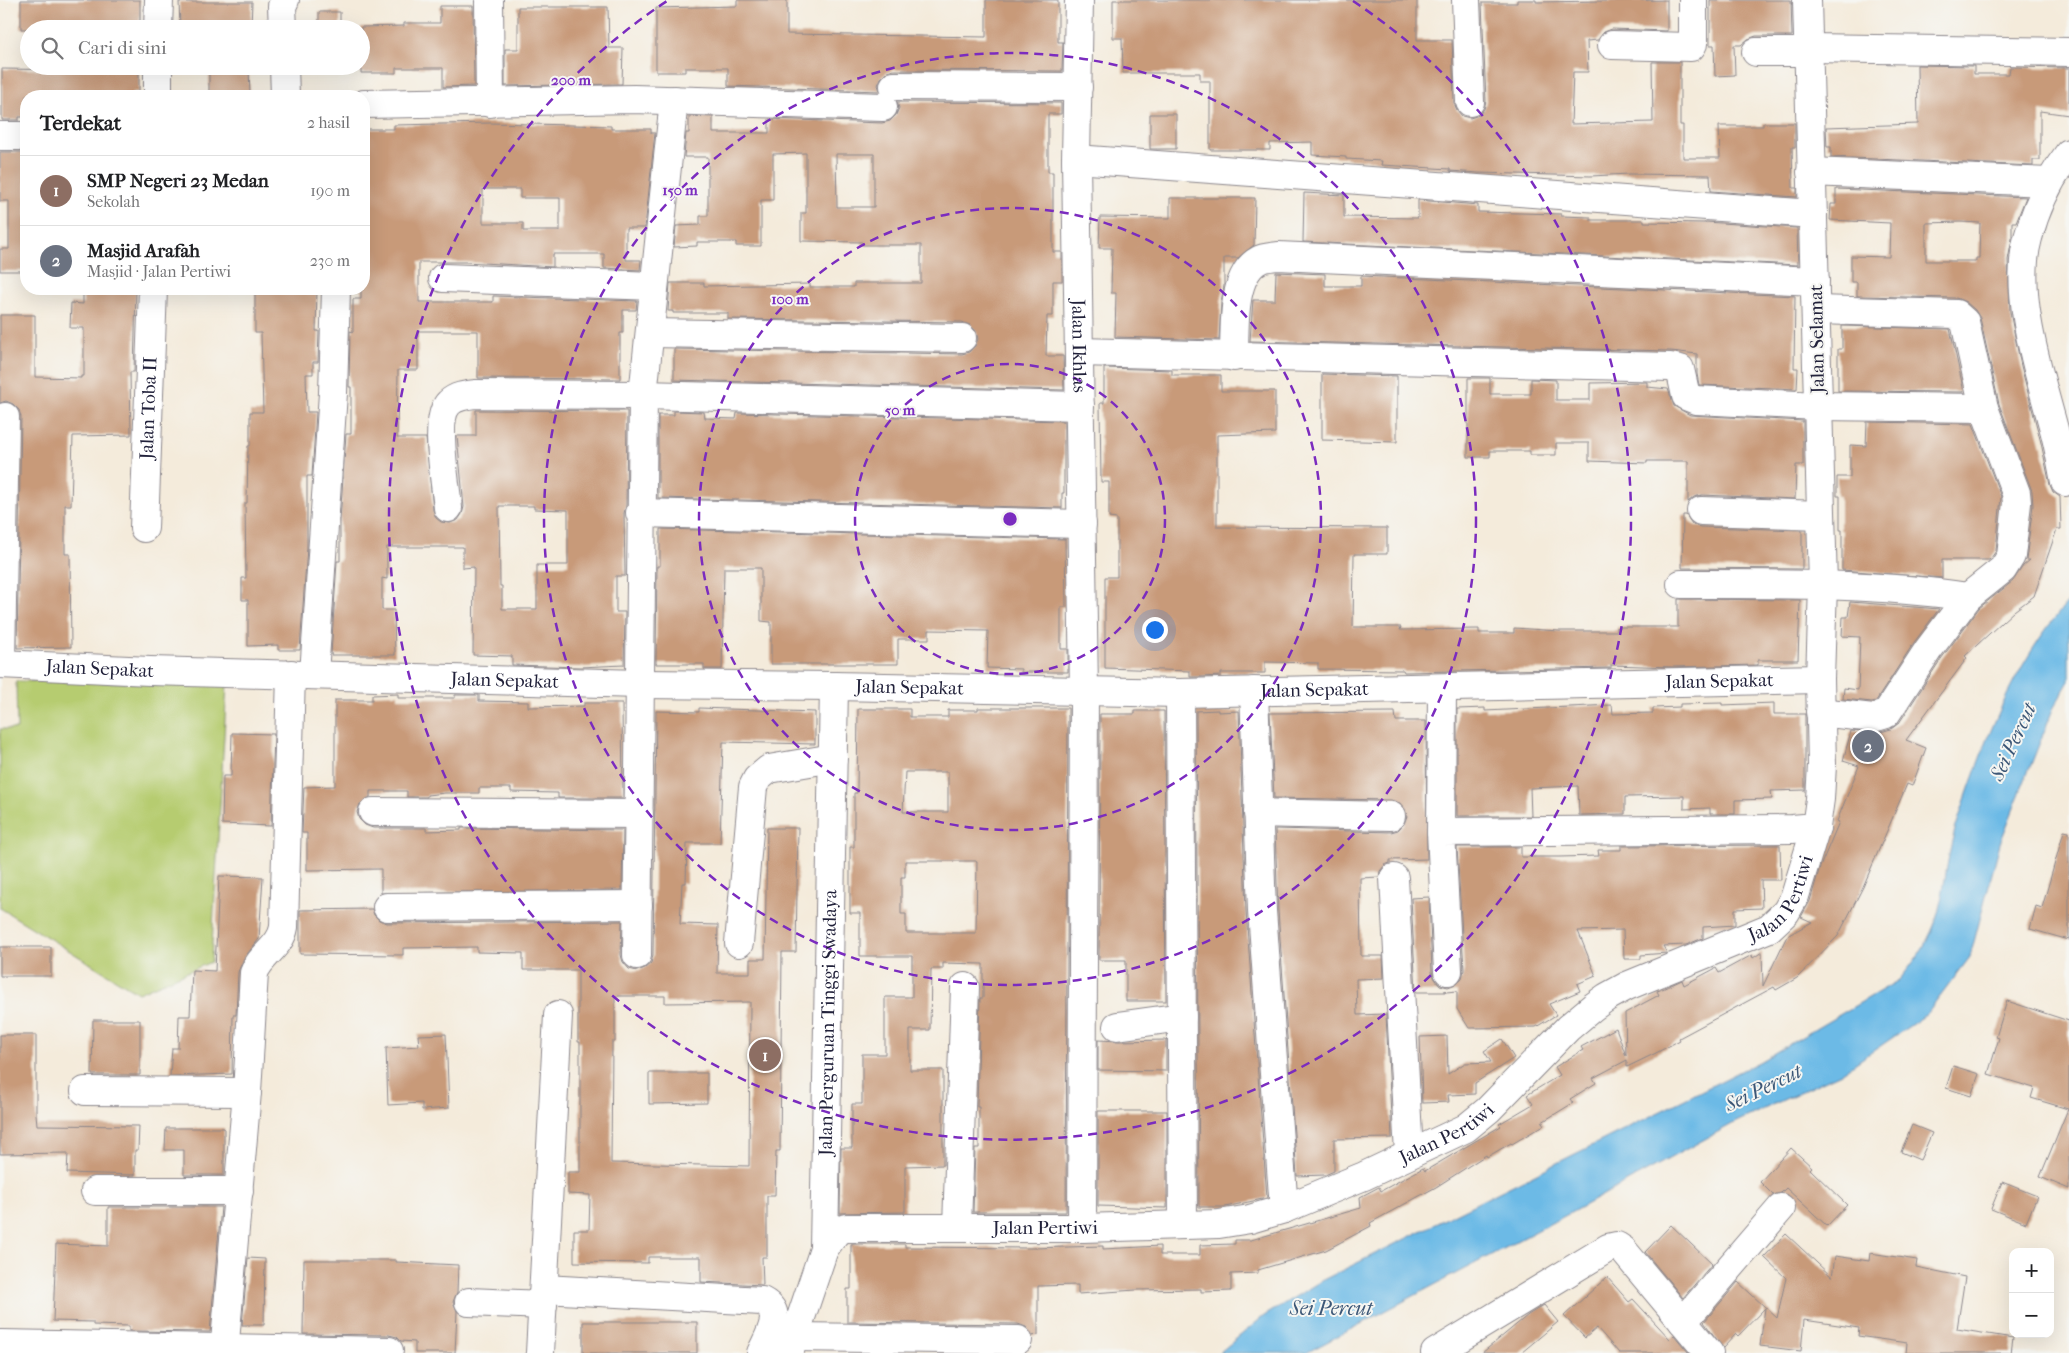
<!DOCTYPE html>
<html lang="id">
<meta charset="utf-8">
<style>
:root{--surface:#fff;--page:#f2f2f2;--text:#202124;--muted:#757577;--line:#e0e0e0;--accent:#1a73e8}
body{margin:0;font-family:"IM FELL French Canon",serif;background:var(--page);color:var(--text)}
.controls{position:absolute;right:15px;bottom:15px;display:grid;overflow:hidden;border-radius:10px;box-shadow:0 5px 20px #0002}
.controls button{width:45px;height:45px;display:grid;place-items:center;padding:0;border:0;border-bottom:1px solid var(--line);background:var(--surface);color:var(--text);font:25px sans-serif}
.you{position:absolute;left:1154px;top:629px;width:18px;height:18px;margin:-12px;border:4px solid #fff;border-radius:50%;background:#1a73e8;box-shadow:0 0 0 8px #1a73e833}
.badge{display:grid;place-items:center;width:32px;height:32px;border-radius:50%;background:var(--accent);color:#fff;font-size:16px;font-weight:700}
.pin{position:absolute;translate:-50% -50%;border:2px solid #fff;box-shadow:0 1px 5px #0006}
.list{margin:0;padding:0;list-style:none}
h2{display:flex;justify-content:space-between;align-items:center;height:65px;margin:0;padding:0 20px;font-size:21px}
h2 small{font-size:16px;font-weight:400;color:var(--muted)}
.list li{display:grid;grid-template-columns:32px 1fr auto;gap:15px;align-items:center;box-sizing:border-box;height:70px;padding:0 20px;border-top:1px solid var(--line)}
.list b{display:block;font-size:19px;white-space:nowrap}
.list p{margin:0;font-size:16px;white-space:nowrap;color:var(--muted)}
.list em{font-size:16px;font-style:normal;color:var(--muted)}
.icon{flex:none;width:28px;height:28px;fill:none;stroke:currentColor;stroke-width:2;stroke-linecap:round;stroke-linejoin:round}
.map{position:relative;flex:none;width:2069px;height:1353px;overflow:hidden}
.search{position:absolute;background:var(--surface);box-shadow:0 5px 20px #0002;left:20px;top:20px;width:350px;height:55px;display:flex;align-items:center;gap:12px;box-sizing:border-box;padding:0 18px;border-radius:28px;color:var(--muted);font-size:19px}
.panel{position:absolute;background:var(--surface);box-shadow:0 5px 20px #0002;left:20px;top:90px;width:350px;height:205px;border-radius:20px}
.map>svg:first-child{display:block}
</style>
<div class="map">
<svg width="2069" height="1353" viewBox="0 0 2069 1353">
<rect width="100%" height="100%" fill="#f6f6f2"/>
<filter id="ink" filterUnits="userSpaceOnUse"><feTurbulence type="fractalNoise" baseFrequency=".02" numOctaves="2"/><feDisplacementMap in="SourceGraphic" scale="10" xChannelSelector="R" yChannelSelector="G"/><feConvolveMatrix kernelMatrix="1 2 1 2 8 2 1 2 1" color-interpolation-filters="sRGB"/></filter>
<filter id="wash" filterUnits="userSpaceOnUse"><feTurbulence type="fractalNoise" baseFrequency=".0096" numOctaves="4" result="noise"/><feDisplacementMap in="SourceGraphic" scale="20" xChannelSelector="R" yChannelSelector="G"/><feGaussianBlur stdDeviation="1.12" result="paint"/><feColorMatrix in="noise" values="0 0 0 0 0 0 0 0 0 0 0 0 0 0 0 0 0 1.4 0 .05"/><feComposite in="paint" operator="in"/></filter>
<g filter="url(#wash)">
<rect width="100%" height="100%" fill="#f4ebdb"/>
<path fill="#b6cc70" stroke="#6c7756" d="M16 681 227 684 211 962 138 993 0 908V729H17Z"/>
<path fill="#6cbae6" stroke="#476e90" d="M2069 601V681L2053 709 2000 843 1970 957 1927 1014 1841 1073 1736 1122 1574 1211 1306 1353H1219L1264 1316 1321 1281 1759 1062 1899 980C1913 964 1927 944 1935 923 1945 893 1946 860 1955 830 1981 750 2012 664 2069 601Z"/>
<g id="blocks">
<path fill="#c89a79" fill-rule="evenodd" d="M21 0H140V29H21Z
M737 0H787V34L986 37V0H1058V42H1063L1062 71 894 70 887 72 881 78 878 85 880 91 728 86V68H685V72H656V8L737 6Z
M1113 0H1417V40H1452L1454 103 1457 110 1462 116 1470 118 1479 115 1484 109 1486 101 1482 3H1517V0H1536V2L1667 0V31L1612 29 1604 32 1598 40 1587 41 1588 72H1573L1571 124 1653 122 1652 62H1680V125H1683V158H1720L1719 126H1763V123H1795V147H1792L1793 188H1797V197L1711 191 1710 175 1629 174 1591 176 1479 173 1450 171V169L1381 165 1382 161 1346 159V157L1312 155V142L1270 143V150H1210V81H1200V73H1123L1122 38H1113Z
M1710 0H1791L1792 36H1756L1748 39 1741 45H1734L1735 75 1715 76 1714 45H1710Z
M179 2H252L251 26 180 25Z
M440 6H473L474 86 443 87V68H396V73H361V27L404 26V23H440Z
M518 7H608L609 48H623L622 84 505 86V49H518Z
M319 12H340V29H319Z
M1917 65 1974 66V74H2009L2010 67 2069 68V115L2040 111V160H2033V166L1831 157V147H1827L1826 127 1918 124Z
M79 66H139V92H133V96H26V117H19V120H2V69L79 70Z
M209 69H249L250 96H209Z
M897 102 1061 103V114H1048V172H1053V252H1062V281H1053V316H1047L1046 356H1063L1064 390 674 380V349L962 354 969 352 975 346 978 339 976 331 970 325 962 322 728 319V313H673V311H668L670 283H704V286L810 284V287H854V283H921V245H862V242L801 241V213H806V153L773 154V200H761V246H736V242H697V246L674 247 676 226 700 225V216H708V157H684L686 133H689V116L713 117V133H769V119L882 123 890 121 896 115 899 108ZM836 154H874V207H837Z
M1150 114H1176V149H1150Z
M490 123 611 126V129H651V133H655L645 228H626V260H641L640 270 604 268V254H553V267L465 262H419V302H493V296L637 301 636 310H623V333H620V379L478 378V331H418V370H398L397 438H426L433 510 436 518 441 522 450 523 458 520 462 514 464 507 457 436H476V410L627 411 626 506 624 513 625 576H616V612H625L624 665 580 667 512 665V656L473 655 474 567 463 568V547H387V579L382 578V610H394L395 655H331L337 561H340V521L346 434H351V387H349L350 331 353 332V299H361V289H364V129H394V125ZM483 189H520V198H560V231H523V223H483ZM499 506H534V509L568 510V565H537V609H502V586H500Z
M0 152H26V271H0V249H9V201H0Z
M1836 189 2026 197 2016 222H2012V239L2008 260 2010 312 2021 366 2041 443 2050 485 2053 492 2060 497 2061 529H2057L2034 596 2014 611 1965 656 1967 658 1906 740 1926 748 1912 786 1907 784 1863 887 1838 936 1797 978 1776 990 1774 987 1679 1038 1680 1040 1656 1053 1627 1067V1060L1593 1078 1596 1083 1570 1099 1573 1103 1542 1122 1544 1125 1512 1144 1511 1143 1487 1157 1486 1155 1436 1187 1370 1223 1371 1226 1326 1250 1258 1270V1273L1231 1274V1291L1201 1292V1289L1136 1290 1078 1294V1285L1038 1286V1335L1032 1336 1026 1327 1018 1324 847 1322V1289H851V1244H905V1247L1032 1248 1103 1246V1249L1160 1246V1255H1200V1245L1235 1244V1240H1251L1361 1208 1360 1197 1379 1187 1381 1191 1423 1168 1425 1171 1501 1126 1499 1124 1533 1104 1527 1095 1560 1075 1555 1067 1583 1050 1581 1047 1616 1028 1626 1056 1625 1013 1659 995 1657 991 1660 990 1682 980 1684 985 1716 968 1719 973 1752 955 1753 958 1762 952 1763 986 1787 936 1812 922 1801 917 1810 901 1820 867 1839 822 1837 821 1859 766 1843 761 1851 731 1877 733 1891 729 1899 723 1941 659 1979 608 2013 581 2023 566 2030 560H2026L2033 505 2032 491 1999 404 1980 318 1975 310 1966 302 1956 298 1857 296V282H1851V256L1889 257 1890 223 1830 220 1831 204H1836ZM1960 222 1980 223 1979 258H1976V261H1926V223Z
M1304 193 1344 195V217L1418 218V200L1478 205V212L1561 214V216L1590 217V220H1644V222L1705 223V222L1797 228 1798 265 1303 242Z
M1170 198H1255L1254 245 1238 258H1224V286L1221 302 1219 340 1115 337 1116 293H1111L1112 248H1099L1100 217 1170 218Z
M1276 272 1325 274V286H1361V276L1795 296 1794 368H1798L1797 389 1699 385 1697 374V354L1671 351 1250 341 1253 300H1275Z
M83 289H136L134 372H130L131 435 73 436 71 505H65V554H70L71 647 17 648 21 417 19 410 13 404 6 401 0 403V315H35V377L81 378V376H84V328H70L71 303 83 304Z
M255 289H317L316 331H319L318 362H313V374H306L307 412H316L312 476H307V547L300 650H278V645L248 646V600H242V578H246L245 503H247L248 446H250V412H263L261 333H255Z
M1842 326 1950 329 1964 392 1838 391V349H1842Z
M1104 368 1172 370V375H1221V391H1275V433L1217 435V527L1387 528V554H1354L1353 627H1401L1400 630 1479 629V633H1514V628L1559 631H1617V627H1678V599L1800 600 1798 660H1758V665L1673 667 1611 665V668L1404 672 1403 670 1318 669V663L1265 662V673H1221V676L1201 677H1190V671L1105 668V577H1117V519L1109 518V482H1101L1100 403H1104Z
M1322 374 1397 376V442L1322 440Z
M1468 378H1490V394H1531V379L1556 380V400H1590V383L1647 382V387L1668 389 1674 406 1690 415 1803 421V465H1796L1795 499 1702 495 1694 497 1688 502V461H1647V463L1589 461V443H1556V455H1530V451H1490V457H1468Z
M674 411 704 412 705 418 736 419 737 413 1064 421V493H1062V508L658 498V415H674Z
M1867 422 1973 424 2001 497 1996 551 1991 558 1989 560H1942V578L1842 570V530H1840V496H1837V477H1850V445L1866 446Z
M1683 515H1686L1692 524 1700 527 1802 530V569L1682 568Z
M660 529 1065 539 1066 607H1061V649H1068V672H1021V669L987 668 988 631 929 630V639H898V664H771V622L761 621V568H724L722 669H704V664H656L657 566H660Z
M1850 602 1939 609 1915 641 1876 701 1872 702 1843 699 1844 688 1858 690 1860 637 1842 636 1843 617H1848Z
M398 694V698H455V695H479V701L528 702V707L584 706V703H622L623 798H558V793L511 792V788H479V793H445L427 795V797H407V791H370V797L360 804 357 812 359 819 365 825 373 828H426V831L461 830V828L623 830 622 890 381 893V869L307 870V833H302L304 787 335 786V700H372V695Z
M1722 703V705L1774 703V714H1805V790L1771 791 1772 799 1735 800V814H1710V808L1684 809V796L1625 797V814L1579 815 1578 786 1530 788 1531 816H1457V709L1485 708V711L1612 705 1613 714 1653 713V708L1680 707V704Z
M699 708 815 712V744L723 742 720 843H687L686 883H682L680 924 718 925 717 973H750V959H765L767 828H798L796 952H782L780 1151H776L775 1196H767V1257H762L763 1285 701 1282V1257H648V1263L574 1262V1230H589L590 1195 568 1194V1172H580V1042H578V970H523V953L477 952V947L403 948V955L300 954V910L372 909 374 915 379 920 387 923 622 921 621 955 623 962 629 969 637 971 645 968 651 963 653 955 656 711 699 712ZM615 996H665V1003L750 1002 749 1166 611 1163 612 1042H615Z
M978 708H1068L1066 1212H973L975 1148H979V1107H977L980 998H983V964L943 963V969H931L930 1030H910V1070H943V1165L905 1166V1212L840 1213 841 1148H852V1104H862V1054H885V997H912V956H860V913H850V847H854V793H857L858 709H910V717H948V710H978ZM905 772H948V812H903ZM905 861H977L976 933H906V914H901V877H905Z
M1218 710V712L1239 711 1246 912 1267 1198 1225 1207H1199L1196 711Z
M1135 711H1164L1166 1001H1126V960H1099L1100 714H1135Z
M1395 712 1396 721H1426L1427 859 1390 860V863L1385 865 1380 871 1379 877 1360 878 1361 956H1383L1384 978 1356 979 1357 1015 1386 1014 1392 1138 1334 1139V1171L1325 1175 1297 1176 1278 910 1275 829 1391 832 1398 830 1404 824 1407 816 1405 809 1400 803 1391 800 1274 798 1270 713Z
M232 733 274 734 271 826 222 824 223 776H231Z
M2064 831 2069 832V940L2030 929 2036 906 2042 908Z
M1780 845 1781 880H1761L1762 908 1735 909V925L1703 927V938L1686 945 1663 946 1667 953 1641 955V959H1624L1623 930 1578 931 1596 976 1577 984 1580 991 1549 1004 1556 1015 1536 1027 1469 1028 1457 1009V991L1446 992 1445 990V992H1416L1411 898 1429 897 1432 972 1435 979 1440 985 1448 987 1456 984 1462 978 1464 970 1457 847H1521V857H1559L1599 856 1598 850H1621V846Z
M219 876 263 877 259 939 244 958 238 972 236 1015H233L232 1074 170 1076 172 1048H178L179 1016H190L192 970 215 971Z
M0 947H51V976H0Z
M2007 1001 2069 1021V1189L2040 1177 2068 1109 2031 1098 2034 1088 1988 1074 1999 1038 1996 1037Z
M93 1020H140V1075H92Z
M446 1034 449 1108 422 1110V1103L388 1105 386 1048 419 1046 418 1035Z
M0 1035H36V1114L37 1125 139 1126 138 1150H135V1175L67 1173 68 1153 0 1154Z
M1447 1036 1448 1074 1465 1063 1491 1062 1484 1051 1502 1039 1514 1058 1475 1083V1094L1448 1095 1449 1102 1422 1103 1420 1037Z
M1098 1040 1119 1041 1166 1040V1071L1098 1070Z
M1953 1066 1979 1074 1971 1096 1946 1088Z
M649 1073H707V1103L649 1104Z
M1098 1111H1167V1208L1098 1206Z
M1912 1125 1932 1133 1920 1160 1901 1152Z
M166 1128H224V1175H184V1150H165Z
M1791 1148 1812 1167 1810 1169 1847 1205 1827 1226 1786 1188 1781 1193 1773 1195 1760 1182Z
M2002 1182 2037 1196 2026 1223 1991 1209Z
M108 1207H221L210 1332 129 1331V1326L93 1325V1322L53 1321 56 1244 108 1246Z
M1671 1225 1712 1264 1683 1298 1645 1252Z
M1786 1234 1832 1277 1835 1256 1869 1261 1870 1253 1917 1260 1916 1267 1965 1277 1957 1329 2013 1338 2011 1353H1906L1907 1343 1858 1336 1859 1328 1804 1320 1801 1351 1760 1346 1765 1308 1738 1336 1736 1334 1723 1348 1704 1322 1738 1282 1777 1318 1786 1278 1764 1257Z
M248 1258 265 1259 264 1325H242Z
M304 1260H396V1262L458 1265 457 1292 453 1302 457 1311 455 1353H415V1342L401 1341 397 1337 389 1335 303 1334Z
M1607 1277 1629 1302 1633 1299 1670 1339 1674 1335 1689 1353H1619L1597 1328 1585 1338 1564 1316Z
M1544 1305 1558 1322 1521 1353H1482L1528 1315Z
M583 1322H697V1353H583Z"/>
</g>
</g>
<g filter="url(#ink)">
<use href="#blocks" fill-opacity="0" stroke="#8b868b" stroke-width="1"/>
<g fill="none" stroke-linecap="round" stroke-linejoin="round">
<g stroke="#8b868b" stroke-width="30">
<g id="minor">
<path d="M489 0 490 103"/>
<path id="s1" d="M1079 0 1076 159 1084 692 1082 1228"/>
<path d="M1466 0 1470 102"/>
<path d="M158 29 159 0"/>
<path d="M283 29 282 6 285 0"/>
<path d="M1612 45 1691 47 1693 44V0"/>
<path d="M1809 48 2069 52"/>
<path d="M1756 52H1809"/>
<path d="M284 66 285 96"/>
<path d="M894 86 1078 87"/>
<path d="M158 96V66"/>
<path d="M364 104 634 99 883 107"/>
<path d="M0 136H26"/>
<path d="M1076 159 1813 214"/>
<path d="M1811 172 2049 182"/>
<path d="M443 278 654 286"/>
<path d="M1816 310 1956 314 1965 322 1984 408 2016 493 2017 503 2011 556 2003 569 1968 597 1928 650 1886 714 1873 718 1820 712"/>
<path d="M650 333 962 338"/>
<path d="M1079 352 1670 367 1680 369 1686 396 1696 400 1818 406 1984 408"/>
<path d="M1234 357C1235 329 1231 275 1259 260 1264 257 1272 257 1278 256L1815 281"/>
<path d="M2065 482C2062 465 2059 449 2055 433 2041 379 2012 294 2028 238 2036 207 2050 178 2069 153"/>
<path d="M448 508C446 486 433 418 449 403 456 396 466 395 475 394L643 395 1080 406"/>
<path d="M1701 511 1821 515"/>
<path d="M640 513 1082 524"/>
<path id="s2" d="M144 528 153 289"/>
<path d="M1681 584C1777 584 1873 583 1968 597"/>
<path id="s3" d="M0 664 150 671 640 684 834 686 1180 693 1820 679"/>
<path d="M1 664 5 417"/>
<path d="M314 674 333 393 336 289"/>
<path d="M1254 691 1262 911 1284 1209"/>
<path d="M1180 693 1183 1225"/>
<path d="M373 812 639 814"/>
<path d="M1258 813 1391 816"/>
<path d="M1441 832 1442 688"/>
<path d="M1394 878 1409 1154"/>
<path d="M387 907 638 905"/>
<path d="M739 943 753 787 757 779 769 769 833 758"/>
<path d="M637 955 643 395 674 100"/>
<path d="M1448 971 1441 832 1792 829 1816 827"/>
<path d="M1117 1026 1182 1017"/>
<path d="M85 1091 247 1092"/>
<path d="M95 1191H239"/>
<path d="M957 1227 965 987"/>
<path id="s4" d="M824 1249 837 1231 846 1228H1082L1219 1224 1250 1219 1284 1209 1364 1176 1466 1128 1488 1110 1568 1028 1593 1007 1607 997 1627 986 1769 928 1786 912 1795 896 1816 827 1820 799 1822 765 1820 679 1823 585 1807 0"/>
<path d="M544 1289 762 1301C785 1313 769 1335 761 1353"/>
<path d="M469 1302 543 1305"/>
<path d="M1683 1322 1781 1208"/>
<path d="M795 1337 1018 1340"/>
<path d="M0 1344 389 1351"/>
<path d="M224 1353 247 1092 254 973C260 955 281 947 284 927L291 674"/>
<path d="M540 1353 558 1015"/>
<path id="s5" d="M789 1353 824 1249 834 686"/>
<path d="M1435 1353 1608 1248 1617 1246 1623 1250 1709 1353"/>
</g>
</g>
<use href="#minor" stroke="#fff" stroke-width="28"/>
</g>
</g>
<g fill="none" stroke="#7b2cbf" stroke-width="2.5" stroke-dasharray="9 6">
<circle cx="1010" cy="519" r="155"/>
<circle cx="1010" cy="519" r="311"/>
<circle cx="1010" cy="519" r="466"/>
<path d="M1353 1A621 621 0 1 1 667 1"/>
</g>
<g text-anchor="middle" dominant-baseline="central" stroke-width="4" stroke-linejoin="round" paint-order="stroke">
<g font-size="19" fill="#22223b" stroke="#f6f6f2">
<text transform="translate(1817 339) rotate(-91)">Jalan Selamat</text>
<text stroke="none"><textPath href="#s1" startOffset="346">Jalan Ikhlas</textPath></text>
<text stroke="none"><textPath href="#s2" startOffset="120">Jalan Toba II</textPath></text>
<text stroke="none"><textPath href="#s3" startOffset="100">Jalan Sepakat</textPath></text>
<text stroke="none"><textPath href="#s3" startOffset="505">Jalan Sepakat</textPath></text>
<text stroke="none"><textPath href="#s3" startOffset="1720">Jalan Sepakat</textPath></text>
<text stroke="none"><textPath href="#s3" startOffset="910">Jalan Sepakat</textPath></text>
<text stroke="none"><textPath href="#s3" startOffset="1315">Jalan Sepakat</textPath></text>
<text stroke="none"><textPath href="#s4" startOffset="1071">Jalan Pertiwi</textPath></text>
<text stroke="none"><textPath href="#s5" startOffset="336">Jalan Perguruan Tinggi Swadaya</textPath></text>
<text stroke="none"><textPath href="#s4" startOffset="651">Jalan Pertiwi</textPath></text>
<text stroke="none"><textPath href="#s4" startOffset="231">Jalan Pertiwi</textPath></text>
</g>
<g font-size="20" font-style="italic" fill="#3c5777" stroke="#f6f6f2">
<text transform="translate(2013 742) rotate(-65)">Sei Percut</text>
<text transform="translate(1763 1088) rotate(-26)">Sei Percut</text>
<text x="1331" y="1308">Sei Percut</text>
</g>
</g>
<circle cx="1010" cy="519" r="8" fill="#7b2cbf" stroke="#f6f6f2" stroke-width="2.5"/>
<g font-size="15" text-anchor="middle" font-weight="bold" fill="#7b2cbf" stroke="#f6f6f2" stroke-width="4" stroke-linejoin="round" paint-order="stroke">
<text x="571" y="85">200 m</text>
<text x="680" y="195">150 m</text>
<text x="790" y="304">100 m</text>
<text x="900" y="415">50 m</text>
</g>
</svg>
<div class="controls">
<button>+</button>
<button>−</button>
</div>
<div class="you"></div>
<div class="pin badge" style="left:765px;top:1055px;background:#8d6e63">1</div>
<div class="pin badge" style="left:1868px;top:746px;background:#6b7280">2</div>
<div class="search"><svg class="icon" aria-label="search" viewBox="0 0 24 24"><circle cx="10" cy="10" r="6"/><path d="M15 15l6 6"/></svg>Cari di sini</div>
<section class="panel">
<h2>Terdekat<small>2 hasil</small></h2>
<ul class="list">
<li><span class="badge" style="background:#8d6e63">1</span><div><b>SMP Negeri 23 Medan</b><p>Sekolah</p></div><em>190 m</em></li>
<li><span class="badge" style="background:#6b7280">2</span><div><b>Masjid Arafah</b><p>Masjid · Jalan Pertiwi</p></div><em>230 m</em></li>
</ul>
</section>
</div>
